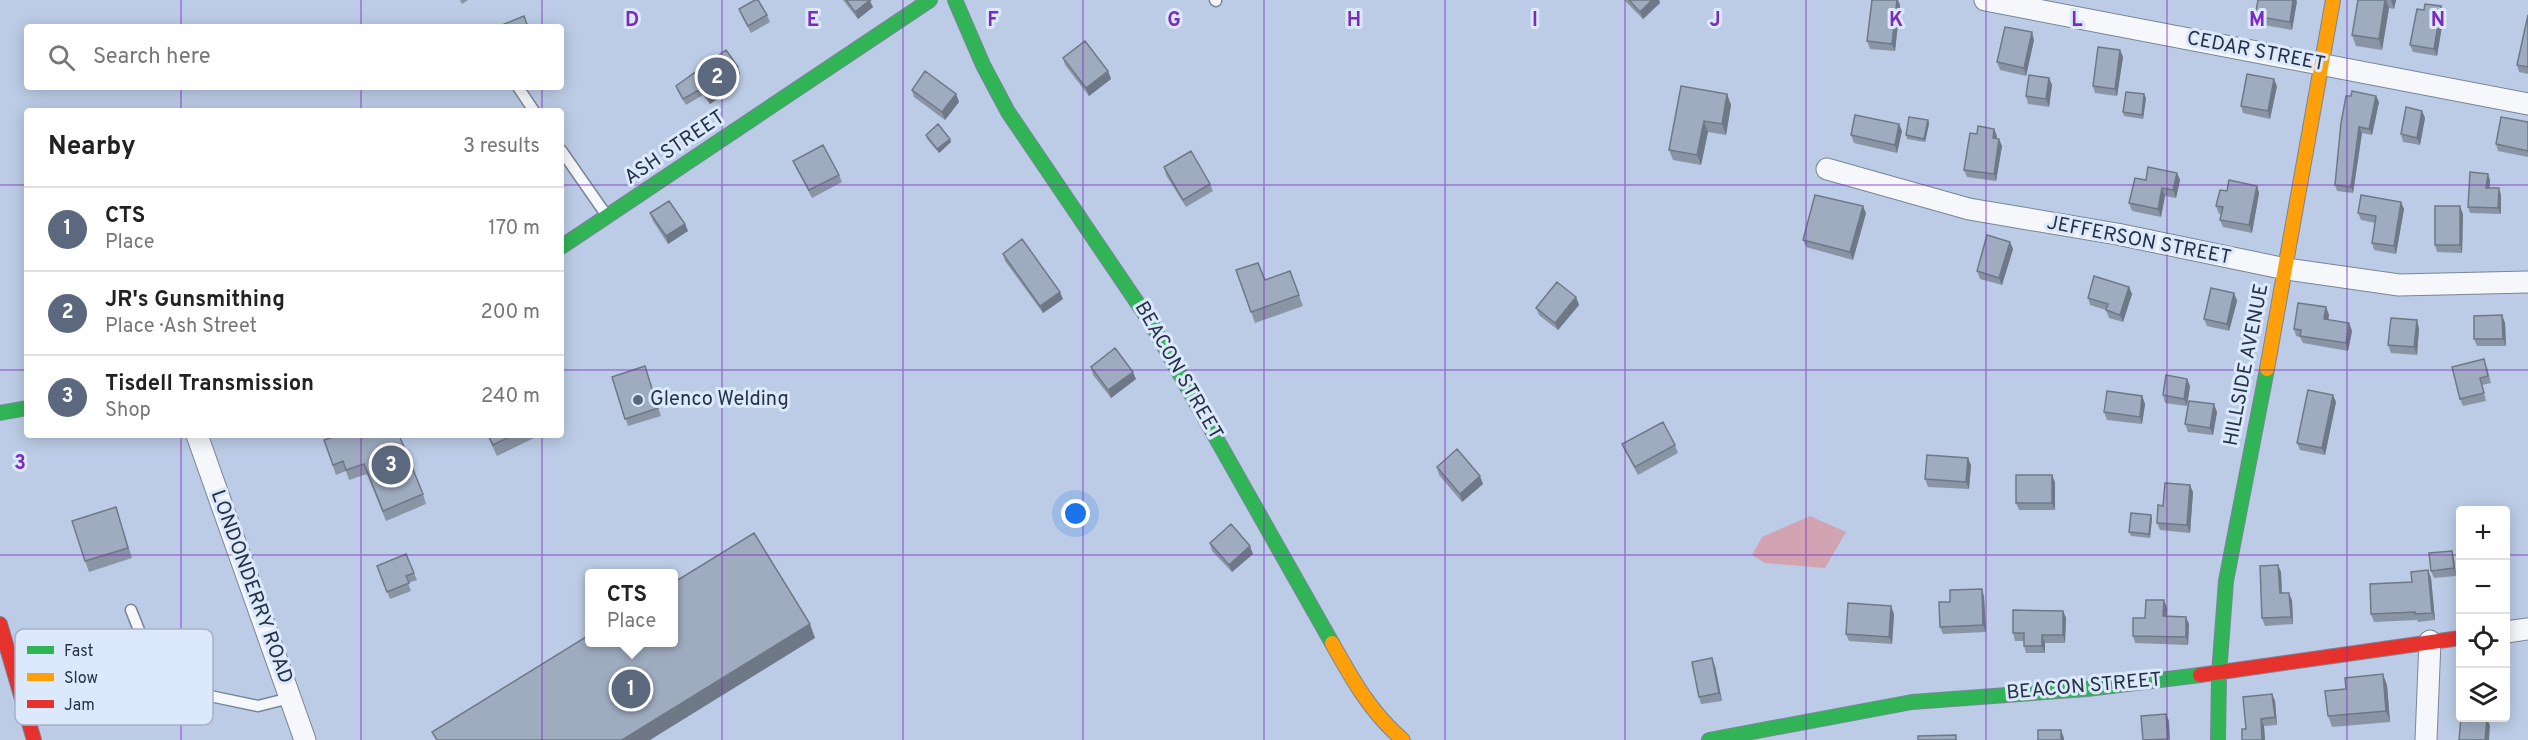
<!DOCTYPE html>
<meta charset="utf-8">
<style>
:root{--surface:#fff;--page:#f2f2f2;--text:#222;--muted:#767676;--line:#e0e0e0;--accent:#5b687d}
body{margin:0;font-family:Overpass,sans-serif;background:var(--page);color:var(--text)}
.controls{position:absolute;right:18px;bottom:18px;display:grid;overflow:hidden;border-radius:6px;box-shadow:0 3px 15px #0003}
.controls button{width:54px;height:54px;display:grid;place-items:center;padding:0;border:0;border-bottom:2px solid var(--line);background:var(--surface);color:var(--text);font:30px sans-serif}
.you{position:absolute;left:1076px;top:514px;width:21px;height:21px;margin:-15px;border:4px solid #fff;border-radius:50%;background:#1a73e8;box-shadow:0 0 0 9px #1a73e833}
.badge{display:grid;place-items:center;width:39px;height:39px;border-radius:50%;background:var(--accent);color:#fff;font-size:20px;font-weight:700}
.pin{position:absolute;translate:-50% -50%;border:3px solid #fff;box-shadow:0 2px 6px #0006}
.popup{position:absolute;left:585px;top:569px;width:93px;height:78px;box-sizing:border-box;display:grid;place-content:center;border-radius:6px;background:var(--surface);filter:drop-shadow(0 2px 4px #0005);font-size:20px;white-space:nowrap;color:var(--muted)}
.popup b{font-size:22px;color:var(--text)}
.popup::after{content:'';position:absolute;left:50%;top:100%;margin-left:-12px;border:12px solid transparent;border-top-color:var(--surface)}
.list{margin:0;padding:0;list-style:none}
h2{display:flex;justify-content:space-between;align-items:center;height:78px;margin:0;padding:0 24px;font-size:26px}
h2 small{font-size:20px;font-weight:400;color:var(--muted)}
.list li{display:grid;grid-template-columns:39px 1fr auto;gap:18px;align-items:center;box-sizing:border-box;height:84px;padding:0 24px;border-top:2px solid var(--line)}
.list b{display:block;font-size:22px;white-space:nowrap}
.list p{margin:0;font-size:20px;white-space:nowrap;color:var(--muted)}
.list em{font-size:20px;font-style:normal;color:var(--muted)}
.icon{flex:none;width:33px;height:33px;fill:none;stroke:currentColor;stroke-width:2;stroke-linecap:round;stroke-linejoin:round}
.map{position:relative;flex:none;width:2528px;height:740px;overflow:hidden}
.search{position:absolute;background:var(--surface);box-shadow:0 3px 15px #0003;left:24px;top:24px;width:540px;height:66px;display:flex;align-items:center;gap:15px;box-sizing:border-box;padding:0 21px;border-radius:6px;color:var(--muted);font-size:22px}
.panel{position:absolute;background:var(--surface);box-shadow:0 3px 15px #0003;left:24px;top:108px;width:540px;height:330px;border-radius:6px}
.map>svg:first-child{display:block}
</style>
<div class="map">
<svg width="2528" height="740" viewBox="0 0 2528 740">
<rect width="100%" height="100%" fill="#bccce6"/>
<path fill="#d2a3b0" d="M1810 516 1846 532 1825 568 1765 563 1752 555 1762 537Z"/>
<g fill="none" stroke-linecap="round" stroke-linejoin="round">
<g stroke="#798598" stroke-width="13">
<path id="lane" d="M1215 0 1216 1
M518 87 534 111
M561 150 607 216
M131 610 147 650 170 678 210 696 258 706 290 698"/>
</g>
<g stroke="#798598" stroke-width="23">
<path id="street" d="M1985 0 2528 104
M1827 169 1969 209 2117 234 2286 269 2399 285 2528 282
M197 435 305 740
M2506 632 2528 629
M2426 740 2430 641"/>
</g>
<g stroke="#798598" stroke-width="16">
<path id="fast" d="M955 0 983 65 1008 112 1151 323 1332 643
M561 247 930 0
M0 413 27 408
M1709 740 1912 702 2087 689 2200 675
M2218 740 2219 674 2226 581 2267 369"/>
</g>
<g stroke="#798598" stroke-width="16">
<path id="slow" d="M2267 369 2333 0
M1332 643C1352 679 1371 713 1403 740"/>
</g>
<g stroke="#798598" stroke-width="16">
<path id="jam" d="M0 624 34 740
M2200 675 2460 638"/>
</g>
<use href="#lane" stroke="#f5f7fb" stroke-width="10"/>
<use href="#street" stroke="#f5f7fb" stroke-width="21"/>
<use href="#fast" stroke="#30b455" stroke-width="14"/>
<use href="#slow" stroke="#ff9f0a" stroke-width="14"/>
<use href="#jam" stroke="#e5322d" stroke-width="14"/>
</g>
<path fill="#8994a5" d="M460 0H468L462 4Z
M843 0H872L870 1 873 7 858 19Z
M1624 0H1659L1660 3 1643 19Z
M2358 0H2396L2394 9 2389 8 2382 50 2356 46 2352 35Z
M2297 1 2292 30 2258 24 2255 16Z
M1900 5 1895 51 1870 49 1867 41Z
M739 9 767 15 770 22 751 33 742 17Z
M2444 14 2437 56 2413 52 2410 45Z
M2528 15V74L2519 72 2517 65Z
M2034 40 2026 76 2000 70 1997 62Z
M2120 50 2123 57 2117 96 2095 93 2093 86Z
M1063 58 1108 71 1111 79 1089 96 1065 65Z
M740 74 723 86 726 93 710 104 703 95 686 105 678 92 676 86Z
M2049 78 2052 85 2049 107 2028 104 2026 96Z
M2277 86 2270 119 2243 113 2241 106Z
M912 90 956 94 959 102 945 120 914 97Z
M1727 94 1731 105 1726 135 1708 132 1701 165 1673 160 1669 150Z
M2351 96H2376L2379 102 2372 135 2362 133 2353 193 2337 191 2335 185Z
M2146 98 2143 119 2124 116 2123 112Z
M2422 111 2425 118 2420 145 2403 142 2401 134Z
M1928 120 1929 124 1925 142 1907 139 1906 135Z
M2528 122V157L2498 151 2496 144Z
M1899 124 1902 131 1897 153 1854 143 1851 135Z
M1994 129 1997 136 1996 138 2002 146 1996 181 1967 177 1964 170 1977 134Z
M926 135 951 142 939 153 927 139Z
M793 161 839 175 842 182 812 198 796 168Z
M1164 167 1210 184 1213 191 1186 207 1166 175Z
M2177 173 2180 180 2176 198 2165 196 2161 217 2132 211 2129 203 2146 180Z
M2490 180 2489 188 2501 195V214L2470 213 2468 207Z
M2257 186 2259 193 2252 233 2223 227 2220 220 2221 214H2219L2216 206 2227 191Z
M2401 202 2404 209 2396 254 2374 250 2372 243 2375 223 2361 220 2358 213Z
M650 213 685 224 688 231 668 244 653 221Z
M1866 213 1853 260 1806 247 1803 240Z
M2463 214 2462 253 2437 252 2435 245Z
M2010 242 2013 249 2002 285 1980 279 1977 271Z
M1003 254 1063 299 1043 313 1005 261Z
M1236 270 1265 280 1290 271 1303 306 1255 323Z
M2129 287 2132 294 2123 322 2109 318 2106 310 2090 305 2088 298Z
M2234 293 2237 301 2229 331 2207 326 2204 319Z
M1576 297 1579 305 1558 330 1539 315 1536 308Z
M2326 307 2329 315 2328 320 2349 323 2352 331 2348 351 2303 343 2300 337 2296 336 2294 329Z
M2502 315 2505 323 2506 346H2477L2474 339Z
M2419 328 2417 355 2391 353 2388 345Z
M645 366 661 416 628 426 612 377Z
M1091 367 1136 379 1111 398 1093 375Z
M2487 367 2491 383 2482 385 2486 401 2463 406 2460 399Z
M2187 379 2190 386 2187 406 2165 403 2163 395Z
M2142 396 2145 404 2142 424 2107 420 2104 412Z
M2336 402 2325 455 2300 450 2297 443Z
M2217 412 2213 435 2188 432 2185 424Z
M487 435H540L497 456Z
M324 440 423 494 426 504 386 521 367 474 349 480 346 471 336 475Z
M1622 444 1675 445 1678 453 1638 475 1625 451Z
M1971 465 1969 489 1928 487 1925 479Z
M1437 467 1483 484 1462 502 1439 475Z
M2055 482V510H2019L2016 503Z
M2193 492 2190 533 2160 530 2157 523 2163 506Z
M116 507 132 558 89 572 85 561Z
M2152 518 2150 538 2131 536 2129 532Z
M1210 543 1253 554 1232 572 1212 551Z
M406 554 417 580 408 583 411 591 390 599 377 566Z
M2454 559 2456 576 2434 578 2431 571Z
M2428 570 2431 578 2435 620 2418 622 2417 620 2374 622 2371 614Z
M2281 572 2282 593 2292 600 2293 624 2265 626 2262 618Z
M1984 596 1986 632 1943 634 1940 627 1950 602Z
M2164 600 2167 608 2166 616 2189 624 2188 645 2135 643 2133 636 2145 618Z
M2063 611 2066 618 2065 643H2045V653H2026L2024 646V641H2015L2013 633Z
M1894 614 1892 644 1849 641 1846 634Z
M1715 666 1722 701 1701 704 1699 697Z
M2387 685 2390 722 2332 727 2328 716Z
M2272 694 2275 701 2277 725 2264 726 2265 740H2242L2246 729Z"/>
<path fill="#6f7886" d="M868 0H872L870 1 873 7 858 19 855 12Z
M1652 0H1659L1660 3 1643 19 1640 12Z
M1897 0H1898L1900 5 1895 51 1892 44Z
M2293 0H2296L2297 1 2292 30 2290 22Z
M2385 0H2386L2389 8 2382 50 2379 39Z
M2391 0H2396L2394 9Z
M2441 6 2444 14 2437 56 2434 49Z
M2032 32 2034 40 2026 76 2024 68Z
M2120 50 2123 57 2117 96 2115 89Z
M738 67 740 74 722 87 719 80Z
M1108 71 1111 79 1089 96 1086 88Z
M2049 78 2052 85 2049 107 2046 99Z
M2274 79 2277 86 2270 119 2268 111Z
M723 86 726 93 710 104 707 98Z
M956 94 959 102 945 120 942 112Z
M1727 94 1731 105 1726 135 1722 124Z
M2144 94 2146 98 2143 119 2142 115Z
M2376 96 2379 102 2372 135 2369 129Z
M2422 111 2425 118 2420 145 2417 138Z
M1928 120 1929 124 1925 142 1924 139Z
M1704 121 1708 132 1701 165 1697 155Z
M1899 124 1902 131 1897 153 1895 145Z
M2359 127 2362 133 2353 193 2351 187Z
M1994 129 1997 136 1995 145 1993 138Z
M950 139 951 142 939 153 937 149Z
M1999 139 2002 146 1996 181 1994 174Z
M2177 173 2180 180 2176 198 2173 190Z
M2488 174 2490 180 2489 194 2486 188Z
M2257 186 2259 193 2252 233 2249 225Z
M2162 188 2165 196 2161 217 2158 209Z
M2499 188 2501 195V214L2498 208Z
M2401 202 2404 209 2396 254 2394 246Z
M1863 206 1866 213 1853 260 1850 252Z
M2460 206 2463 214 2462 253 2460 245Z
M685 224 688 231 668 244 666 236Z
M2010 242 2013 249 2002 285 1999 278Z
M2129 287 2132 294 2123 322 2120 315Z
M1060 292 1063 299 1043 313 1040 306Z
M2234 293 2237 301 2229 331 2227 324Z
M1576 297 1579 305 1558 330 1555 323Z
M2326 307 2329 315 2327 327 2324 319Z
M2502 315 2505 323 2506 346 2503 339Z
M2417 320 2419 328 2417 355 2414 347Z
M2349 323 2352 331 2348 351 2346 343Z
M1133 372 1136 379 1111 398 1108 390Z
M2187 379 2190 386 2187 406 2184 399Z
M2333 395 2336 402 2325 455 2322 448Z
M2142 396 2145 404 2142 424 2140 417Z
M2214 404 2217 412 2213 435 2210 428Z
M1968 458 1971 465 1969 489 1966 482Z
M2052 475 2055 482V510L2052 503Z
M1480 476 1483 484 1462 502 1460 494Z
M2190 485 2193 492 2190 533 2187 525Z
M2151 515 2152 518 2150 538 2149 534Z
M1250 546 1253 554 1232 572 1229 565Z
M2452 551 2454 559 2456 576 2454 568Z
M2278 565 2281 572 2282 601 2280 593Z
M2428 570 2431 578 2435 620 2432 613Z
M1982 589 1984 596 1986 632 1983 625Z
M2289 593 2292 600 2293 624 2291 617Z
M2164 600 2167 608 2166 623 2163 616Z
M1891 606 1894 614 1892 644 1889 637Z
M2063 611 2066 618 2065 643 2063 635Z
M2186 617 2189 624 2188 645 2186 637Z
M810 624 815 638 650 740H622Z
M2042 635 2045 643V653L2042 646Z
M1712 658 1715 666 1722 701 1719 693Z
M2383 674 2387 685 2390 722 2386 711Z
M2272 694 2275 701 2277 725 2275 717Z
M2166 714 2169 721 2170 740 2168 739Z
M2487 718 2490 726 2489 740H2485Z
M2261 719 2264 726 2265 740H2262Z
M2061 730 2064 738V740H2061Z"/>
<path fill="#9facc0" stroke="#6f7886" stroke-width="1.5" d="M755 0H758L767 15 748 26 739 9Z
M846 0H870L855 12Z
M1629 0H1652L1640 12Z
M1872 0H1897L1892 44 1867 41Z
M2258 0H2293L2290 22 2255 16Z
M2358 0H2385L2379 39 2352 35Z
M2425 4 2441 6 2434 49 2410 45 2417 9 2424 10Z
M2528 15V67L2517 65Z
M524 16 528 27H503L502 25Z
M2005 27 2032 32 2024 68 1997 62Z
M1085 41 1108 71 1086 88 1063 58Z
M2098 47 2120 50 2115 89 2093 86Z
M726 50 738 67 719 80 723 86 707 98 701 89 683 99 676 86Z
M925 71 956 94 942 112 912 90Z
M2247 74 2274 79 2268 111 2241 106Z
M2029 75 2049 78 2046 99 2026 96Z
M1681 86 1727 94 1722 124 1704 121 1697 155 1669 150Z
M2352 91 2376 96 2369 129 2359 127 2351 187 2335 185 2341 123 2346 96H2351Z
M2126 92 2144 94 2142 115 2123 112Z
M2406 107 2422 111 2417 138 2401 134Z
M1855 115 1899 124 1895 145 1851 135Z
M1909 117 1928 120 1924 139 1906 135Z
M2501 117 2528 122V151L2496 144Z
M938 124 950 139 937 149 926 135Z
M1978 126 1994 129 1993 138 1999 139 1994 174 1964 170 1970 133 1977 134Z
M823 145 839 175 809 190 793 161Z
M1191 151 1210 184 1183 200 1164 167Z
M2148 167 2177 173 2173 190 2162 188 2158 209 2129 203 2135 178 2146 180Z
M2470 172 2488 174 2486 188H2499L2498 208 2468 207Z
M2229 180 2257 186 2249 225 2220 220 2223 207 2216 206 2220 190 2227 191Z
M1815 195 1863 206 1850 252 1803 240Z
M2361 195 2401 202 2394 246 2372 243 2376 216 2358 213Z
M669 201 685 224 666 236 650 213Z
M2435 206H2460V245H2435Z
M1987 235 2010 242 1999 278 1977 271Z
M1022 239 1060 292 1040 306 1003 254Z
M1258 263 1265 280 1290 271 1299 295 1251 312 1236 270Z
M2094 276 2129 287 2120 315 2106 310 2108 304 2088 298Z
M1557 282 1576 297 1555 323 1536 308Z
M2211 288 2234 293 2227 324 2204 319Z
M2298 303 2326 307 2324 319 2349 323 2346 343 2300 336 2301 330 2294 329Z
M2502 315 2503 339H2474V316Z
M2391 318 2417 320 2414 347 2388 345Z
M1115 348 1133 372 1108 390 1091 367Z
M2484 359 2488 376 2480 378 2484 393 2460 399 2452 367Z
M645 366 658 408 625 419 612 377Z
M2166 375 2187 379 2184 399 2163 395Z
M2308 390 2333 395 2322 448 2297 443Z
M2107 391 2142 396 2140 417 2104 412Z
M2189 401 2214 404 2210 428 2185 424Z
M1663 422 1675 445 1635 467 1622 444Z
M339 435H399L423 494 383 511 364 464 346 470 343 461 333 465 324 440Z
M488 435H513L493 445Z
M1457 449 1480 476 1460 494 1437 467Z
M1927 455 1968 458 1966 482 1925 479Z
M2016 475H2052V503H2016Z
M2165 483 2190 485 2187 525 2157 523 2158 505 2163 506Z
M116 507 128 548 85 561 72 521Z
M2131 513 2151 515 2149 534 2129 532Z
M1231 524 1250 546 1229 565 1210 543Z
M754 533 810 624 622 740H437L432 732 589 635V642H673V583Z
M2452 551 2454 568 2431 571 2429 553Z
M406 554 414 573 406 576 409 583 387 592 377 566Z
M2278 565 2280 593H2289L2291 617 2262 618 2260 566Z
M2428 570 2432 613 2415 614V612L2371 614 2370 584 2412 582 2411 572Z
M1982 589 1983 625 1940 627 1939 602H1950V590Z
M2146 600H2164L2163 616 2186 617V637L2133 636V618H2145Z
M1848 603 1891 606 1889 637 1846 634Z
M2013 610 2063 611V635H2042V646H2024V633H2013Z
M1712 658 1719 693 1699 697 1692 662Z
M2383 674 2386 711 2328 716 2325 691 2346 689 2345 678Z
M2272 694 2275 717 2261 719 2262 740H2242V729H2246L2243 697Z
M2166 714 2168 739 2143 740 2141 716Z
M2461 717 2487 718 2485 740H2459Z
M2038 730H2061V740H2038Z
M1956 735V740H1918V736Z"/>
<path fill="none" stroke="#7b2cbf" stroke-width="1.5" stroke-opacity="0.55" d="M181 0V27M361 0V27M542 0V27M722 0V740M903 0V740M1083 0V740M1264 0V740M1445 0V740M1625 0V740M1806 0V740M1986 0V740M2167 0V740M2347 0V740M181 87V111M361 87V111M542 87V111M0 185H27M561 185H2528M0 370H27M561 370H2528M181 435V740M361 435V740M542 435V740M0 555H2460M2506 555H2528"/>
<circle fill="#5b687d" stroke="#dce8fb" stroke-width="2" cx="638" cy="400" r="6"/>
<g text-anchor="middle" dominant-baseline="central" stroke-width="6" stroke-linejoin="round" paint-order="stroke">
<g font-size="20" fill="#273245" stroke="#dce8fb">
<text transform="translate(2256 52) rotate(11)">CEDAR STREET</text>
<text transform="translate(675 148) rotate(-34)">ASH STREET</text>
<text transform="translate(2139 241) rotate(11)">JEFFERSON STREET</text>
<text transform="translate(2247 365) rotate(-79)">HILLSIDE AVENUE</text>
<text transform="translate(1178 371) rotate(60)">BEACON STREET</text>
<text transform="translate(251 587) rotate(70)">LONDONDERRY ROAD</text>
<text transform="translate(2084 687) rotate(-5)">BEACON STREET</text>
</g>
<g font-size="20" fill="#273245" stroke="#dce8fb" text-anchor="start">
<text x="650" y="400">Glenco Welding</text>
</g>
</g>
<rect x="15" y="629" width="198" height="96" rx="9" fill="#dce8fb" stroke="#a6b1c4" stroke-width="1.5"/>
<rect x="27" y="646" width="27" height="8" fill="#30b455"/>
<rect x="27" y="673" width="27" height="8" fill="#ff9f0a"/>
<rect x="27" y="700" width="27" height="8" fill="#e5322d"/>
<g font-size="16" fill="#273245">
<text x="64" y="656">Fast</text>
<text x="64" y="683">Slow</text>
<text x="64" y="710">Jam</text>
</g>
<g font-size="20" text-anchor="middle" font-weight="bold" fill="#7b2cbf" stroke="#dce8fb" stroke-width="6" stroke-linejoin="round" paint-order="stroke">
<text x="632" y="26">D</text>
<text x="813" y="26">E</text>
<text x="993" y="26">F</text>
<text x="1174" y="26">G</text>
<text x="1354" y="26">H</text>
<text x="1535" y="26">I</text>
<text x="1715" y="26">J</text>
<text x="1896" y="26">K</text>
<text x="2077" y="26">L</text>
<text x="2257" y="26">M</text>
<text x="2438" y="26">N</text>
<text x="20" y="469">3</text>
</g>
</svg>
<div class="controls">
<button>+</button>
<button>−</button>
<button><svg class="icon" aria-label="locate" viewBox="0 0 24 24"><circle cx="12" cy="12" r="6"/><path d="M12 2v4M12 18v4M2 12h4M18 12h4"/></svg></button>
<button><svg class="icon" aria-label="layers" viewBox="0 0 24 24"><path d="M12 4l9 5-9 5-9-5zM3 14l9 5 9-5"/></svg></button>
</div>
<div class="you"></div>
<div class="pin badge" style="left:631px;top:689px">1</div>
<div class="popup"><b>CTS</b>Place</div>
<div class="pin badge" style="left:717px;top:77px">2</div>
<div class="pin badge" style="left:391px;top:465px">3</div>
<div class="search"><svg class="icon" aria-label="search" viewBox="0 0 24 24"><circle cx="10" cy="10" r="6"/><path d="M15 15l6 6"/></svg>Search here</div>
<section class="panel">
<h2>Nearby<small>3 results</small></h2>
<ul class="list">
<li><span class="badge">1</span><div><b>CTS</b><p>Place</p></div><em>170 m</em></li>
<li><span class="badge">2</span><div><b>JR's Gunsmithing</b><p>Place · Ash Street</p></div><em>200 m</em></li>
<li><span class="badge">3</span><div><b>Tisdell Transmission</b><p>Shop</p></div><em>240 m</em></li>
</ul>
</section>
</div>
